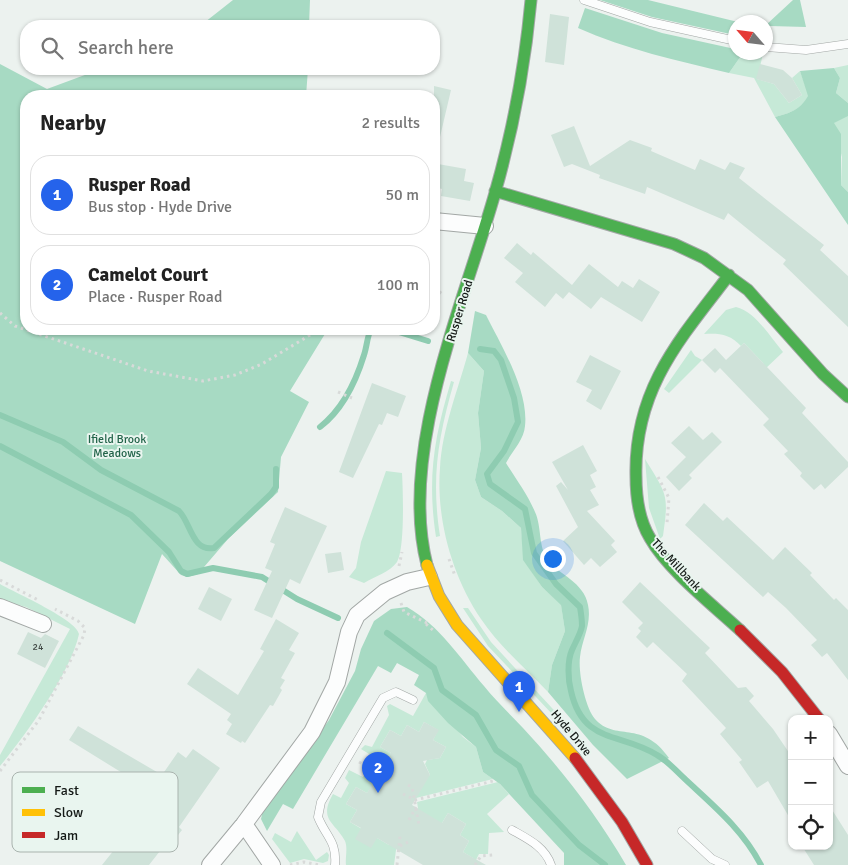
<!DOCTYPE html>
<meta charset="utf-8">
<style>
:root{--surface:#fff;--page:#f6f6f6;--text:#222;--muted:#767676;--line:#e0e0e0;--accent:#2563eb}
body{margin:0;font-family:Signika,sans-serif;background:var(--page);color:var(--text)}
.controls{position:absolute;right:15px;bottom:15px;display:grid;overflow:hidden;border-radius:10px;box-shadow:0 1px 4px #0004}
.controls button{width:45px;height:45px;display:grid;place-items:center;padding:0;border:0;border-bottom:1px solid var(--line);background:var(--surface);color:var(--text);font:25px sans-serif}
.compass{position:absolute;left:728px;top:15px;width:45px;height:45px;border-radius:50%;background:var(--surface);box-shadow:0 1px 4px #0004;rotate:298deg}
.you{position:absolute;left:552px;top:558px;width:18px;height:18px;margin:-12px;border:4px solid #fff;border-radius:50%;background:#1a73e8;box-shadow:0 0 0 8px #1a73e833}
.badge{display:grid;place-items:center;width:32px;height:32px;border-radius:50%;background:var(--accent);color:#fff;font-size:16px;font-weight:700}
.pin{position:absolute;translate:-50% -41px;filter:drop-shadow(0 1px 2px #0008)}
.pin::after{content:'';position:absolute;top:26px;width:18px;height:15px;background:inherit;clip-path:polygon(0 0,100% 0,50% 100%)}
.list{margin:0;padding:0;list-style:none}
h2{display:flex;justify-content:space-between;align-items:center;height:65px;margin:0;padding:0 20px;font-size:21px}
h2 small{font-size:16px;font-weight:400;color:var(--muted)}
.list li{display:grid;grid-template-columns:32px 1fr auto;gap:15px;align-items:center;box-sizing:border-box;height:80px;margin:0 10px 10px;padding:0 10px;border:1px solid var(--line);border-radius:20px}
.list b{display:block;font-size:19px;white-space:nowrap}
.list p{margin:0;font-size:16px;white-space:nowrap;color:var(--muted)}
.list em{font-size:16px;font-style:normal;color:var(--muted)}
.icon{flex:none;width:28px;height:28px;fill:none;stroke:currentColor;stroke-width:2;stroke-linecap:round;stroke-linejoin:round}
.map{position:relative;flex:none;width:848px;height:865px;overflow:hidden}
.search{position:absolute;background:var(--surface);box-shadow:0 1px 4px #0004;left:20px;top:20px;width:420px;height:55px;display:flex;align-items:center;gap:12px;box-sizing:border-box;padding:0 18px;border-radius:20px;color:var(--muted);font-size:19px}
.panel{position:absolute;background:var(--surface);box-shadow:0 1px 4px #0004;left:20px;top:90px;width:420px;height:245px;border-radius:20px}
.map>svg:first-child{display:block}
</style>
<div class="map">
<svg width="848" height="865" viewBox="0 0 848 865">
<rect width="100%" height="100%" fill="#ecf2ef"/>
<path fill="#c6e9d7" d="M743 53 763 54 757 79 774 84 789 103 802 95 792 78 800 71 809 96C800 110 790 113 775 117L754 78 729 73Z
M848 65V103L836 93 840 78 834 68Z
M848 115V192L841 185 842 157 833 123Z
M736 307C756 312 770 337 783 352L765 369 763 363 744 343 741 346C730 334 719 333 704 334L726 310Z
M691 350 695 356 702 360 669 393 664 389Z
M468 353 484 371 478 413 481 448 475 480 481 497 502 511 521 528 524 560 542 587 561 604 565 631 552 665 548 692C526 669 499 646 481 619 452 576 436 519 440 468 442 429 458 390 468 353Z
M451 381 454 382C438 438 431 478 440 536L436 537C427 478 434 438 451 381Z
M645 459C667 495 669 494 663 536L660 539 649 508Z
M386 471 402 473C403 490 405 549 397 562 390 572 374 577 364 583L349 577 356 568 361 542Z
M0 584C16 593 77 620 79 634 71 672 25 736 0 766V755L70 629 26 607 0 600Z
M463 608H468L491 642 589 748 586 750 488 646Z
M426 693 463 737 476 747 483 772 493 779 416 798 414 787 430 775 425 764 427 760 440 758 446 747 433 740 438 730 424 722 419 732 407 725 401 736 390 730 380 747 391 753 384 765 395 772H382L370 765 374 757 361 749 365 745 372 747 389 715 387 706 390 704 413 716Z
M368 769 380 775 367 793 356 787 346 804 357 810 350 822 389 845 396 833 398 835 394 865H346C345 858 348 848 345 841 335 822 318 820 333 794L341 798 349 783 345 778 349 770 363 777Z
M498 782 509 794 487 814 504 832 489 833 488 854H479L475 862 473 858 463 852 469 841 460 835 466 824 448 813 442 823 421 827 417 802Z
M297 831 316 860 327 852 329 855 328 861 323 863 304 859 290 863 272 839 275 833 291 842Z"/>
<path fill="#a7dac3" d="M233 0H310L309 26H200Z
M600 0H648L738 22H736L735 35 652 17Z
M793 0H800L806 27 770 26 769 40 766 39V25Z
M585 8 662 33 735 49 736 52 743 53 729 73C678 61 625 49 578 28Z
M0 64 47 89 101 69H308L306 96H26V329H328L290 391 309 402 281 457 278 492 228 539 198 574 188 577 181 575 162 554 135 624 0 561Z
M834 68 840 78 836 93 848 103V116L834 123 841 134V185L848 192V225L775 117C790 113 800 110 808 96L800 71Z
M475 311 486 315C501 345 529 391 525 426 524 440 512 451 506 463 516 479 528 495 535 512 542 527 538 547 548 560 559 575 584 582 588 605 592 624 582 639 580 657 578 672 585 707 595 719 615 742 642 719 669 758L627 779 593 745 548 692 552 665 565 631 561 605 542 587 523 560 521 528 502 511 481 497 475 480 481 448 478 413 484 371 468 353Z
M407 607C440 626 460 658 484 686 496 701 510 714 523 728 562 770 597 815 626 865H564V853L500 784 483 772 476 747 448 723 428 701 426 693 414 685 419 675 397 663 391 673 378 666 293 809 283 804 267 831 261 819 263 810 329 720 355 671 361 649 374 621 391 609Z"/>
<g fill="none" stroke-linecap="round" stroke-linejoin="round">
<path stroke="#8eccb1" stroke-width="6" d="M389 329 428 341
M480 349 494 351 501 360 514 398 518 422 504 451 487 474 490 484 525 509 534 553 556 584 580 607C581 613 582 620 582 626 581 633 575 643 572 650 567 661 568 680 571 691 583 745 621 732 657 755 668 761 677 772 686 780 714 806 743 830 761 865
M0 415 63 442 101 470 179 511C191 523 192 552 214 548L271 494 276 487V469
M320 427C342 410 356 381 364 355 367 346 367 337 371 329
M0 446 131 515 169 552 181 571 187 574 213 568 262 577 297 599 338 618
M387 633 434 668 442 690 476 715 496 750 519 766 532 795 579 845 605 865"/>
</g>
<path fill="#cfe2d9" d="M550 14 569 17 564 65 545 62Z
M760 64 783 70 792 78 802 95 789 103 774 84 756 79Z
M434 86 451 90 440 137H434Z
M574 126 590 166 630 140 652 148 651 151 695 170 700 159 725 170 730 162 745 168 739 178 824 245 820 250 848 276V327L783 264 786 260 728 213 724 220 647 187 645 194 599 178 600 175 572 164 564 167 551 135Z
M438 164 466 169 464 181 474 183 470 201 441 196 442 189 434 187Z
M517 243 531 255 533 252 572 285 589 264 618 287 622 281 633 288 639 279 660 292 642 322 601 297 591 309 569 292 563 299 556 293 545 307 515 282 523 273 504 258Z
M744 343 806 408 802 413 848 462V467L825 489 821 484 814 490 800 476 802 473 784 454 788 451 763 425 769 419 720 368 715 373 702 360 715 348 726 360Z
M590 355 621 371 601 410 586 401 592 390 576 382Z
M372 383 406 396 398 417 387 413 382 425 379 424 353 478 339 472Z
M689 426 703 440 712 432 722 442 689 475 692 478 679 491 666 477 686 457 671 443Z
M583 445 597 471 590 475 596 487 590 490 599 505 587 511 615 541 611 545 617 552 600 567 591 558 584 565 563 541 578 527 556 486 561 482 568 490 552 462Z
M704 503 723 521 727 517 773 560 785 547 812 573 810 575 834 600 836 598 848 610V680L827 653 822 657 811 645 817 640 786 608 768 592 763 597 685 525Z
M285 507 327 526 300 584 290 579 272 618 254 610 272 571 265 568 275 544 270 542Z
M341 552 344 570 328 573 325 554Z
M640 582 710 648 705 653 738 688 746 687 754 696 749 701 773 729 792 757V822L768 781 757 788 739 762 742 760 720 734 726 728 682 681 687 674 653 642 647 648 636 637 641 631 638 628 643 623 622 602Z
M209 587 232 599 221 621 198 609Z
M276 619 299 633 289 650 295 653 281 678 285 680 280 688 282 690 273 706 270 705 245 743 242 741 241 743 226 734 232 724 227 720 231 714 187 684 198 668 238 695 264 651 260 649Z
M28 632 41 638 45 634 59 641 45 668 17 654Z
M424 722 439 730 433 740 446 747 440 758 423 761 430 775 412 805 442 823 448 813 466 824 460 835 469 841 463 852 486 865H423L377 838 371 848 355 839 361 828 350 822 357 810 346 804 356 787 367 793 391 753 380 747 390 730 401 736 407 725 419 732Z
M78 726 162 775 178 752 186 758 193 749 220 768 179 827 182 830 170 845 167 842 149 865H102L158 795 69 740Z
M829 805 848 835V865H814L802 846H829Z"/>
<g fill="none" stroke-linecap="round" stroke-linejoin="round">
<g stroke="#a2a7a5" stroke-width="9">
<path id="lane" d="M584 0 650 22 736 41
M766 47 806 50 848 44
M512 830C528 839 545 847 551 865
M682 831 712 859 725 865
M335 865C337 841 326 837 318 817L321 802 383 698 396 692 413 700"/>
</g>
<g stroke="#a2a7a5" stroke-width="18">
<path id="street" d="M434 221 485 226
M0 607 43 624
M829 734 848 766
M244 824 272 865
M210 865 244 824 312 732 337 682 349 632 357 615 385 592 407 582 429 577"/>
</g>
<g stroke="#a2a7a5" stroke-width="13">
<path id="fast" d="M495 191 674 244 704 258 748 290 823 374 848 397
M729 275C679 340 634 390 636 476 636 497 639 520 650 538 668 570 713 605 740 630
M427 565C398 452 464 303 495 193 513 130 525 66 531 0"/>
</g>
<g stroke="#a2a7a5" stroke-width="13">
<path id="slow" d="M427 565 439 596 457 625 575 758"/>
</g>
<g stroke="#a2a7a5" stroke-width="13">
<path id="jam" d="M740 630 782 672 819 719
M575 758 622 822 647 865"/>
</g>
<path stroke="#d8dad9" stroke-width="3" stroke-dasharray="2.5 4" stroke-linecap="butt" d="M434 288 444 295
M0 313 15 326 107 357 148 371 203 381 235 375 262 364 320 329
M338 392 352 398
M658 477 669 498 667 523
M449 559 455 576
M399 566 402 552
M0 580 40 601
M401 603 404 612 427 623
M426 624 435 632
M359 762 381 774 393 776
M0 771 39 720 84 635 85 628 78 621 55 609
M381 774 388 785
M408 785 412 787 419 825
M403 794 415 800 493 781
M409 820 416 807
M400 846 410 841
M290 865 304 862 319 865
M397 865 400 836
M475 865 481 856 493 855"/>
<use href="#lane" stroke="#fcfdfd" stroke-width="8"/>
<use href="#street" stroke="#fcfdfd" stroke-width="16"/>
<use href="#fast" stroke="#4caf50" stroke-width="11"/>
<use href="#slow" stroke="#ffc107" stroke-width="11"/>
<use href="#jam" stroke="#c62828" stroke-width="11"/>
</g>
<g text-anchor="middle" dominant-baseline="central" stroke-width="4" stroke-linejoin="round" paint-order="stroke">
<g font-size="10" fill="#434b47">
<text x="38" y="647">24</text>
</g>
<g font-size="12" fill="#141916" stroke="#e9f5ef">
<text transform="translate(460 311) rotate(-73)">Rusper Road</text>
<text transform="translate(676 565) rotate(47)">The Millbank</text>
<text transform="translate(571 733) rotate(50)">Hyde Drive</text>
</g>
<g font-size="12" fill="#23644a" stroke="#e9f5ef">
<text x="117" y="439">Ifield Brook<tspan x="117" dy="14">Meadows</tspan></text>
</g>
</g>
<rect x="12" y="772" width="166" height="80" rx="8" fill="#e9f5ef" stroke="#a9b3ae" stroke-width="1"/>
<rect x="22" y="787" width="23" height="6" fill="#4caf50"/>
<rect x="22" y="809" width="23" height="7" fill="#ffc107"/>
<rect x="22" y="832" width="23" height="6" fill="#c62828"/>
<g font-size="14" fill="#141916">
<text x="54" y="795">Fast</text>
<text x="54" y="817">Slow</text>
<text x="54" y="840">Jam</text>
</g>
</svg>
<div class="controls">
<button>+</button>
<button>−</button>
<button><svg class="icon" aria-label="locate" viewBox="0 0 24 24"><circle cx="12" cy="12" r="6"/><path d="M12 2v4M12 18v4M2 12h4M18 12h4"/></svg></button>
</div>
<svg class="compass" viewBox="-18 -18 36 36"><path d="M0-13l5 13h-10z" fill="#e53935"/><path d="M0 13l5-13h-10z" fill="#767676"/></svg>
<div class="you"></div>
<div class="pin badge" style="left:519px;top:712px">1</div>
<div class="pin badge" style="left:378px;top:793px">2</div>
<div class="search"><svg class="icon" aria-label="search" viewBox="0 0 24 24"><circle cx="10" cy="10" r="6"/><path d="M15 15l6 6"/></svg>Search here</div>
<section class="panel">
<h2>Nearby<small>2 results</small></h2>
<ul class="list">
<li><span class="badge">1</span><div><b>Rusper Road</b><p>Bus stop · Hyde Drive</p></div><em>50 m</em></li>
<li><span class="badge">2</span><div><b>Camelot Court</b><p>Place · Rusper Road</p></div><em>100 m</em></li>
</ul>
</section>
</div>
